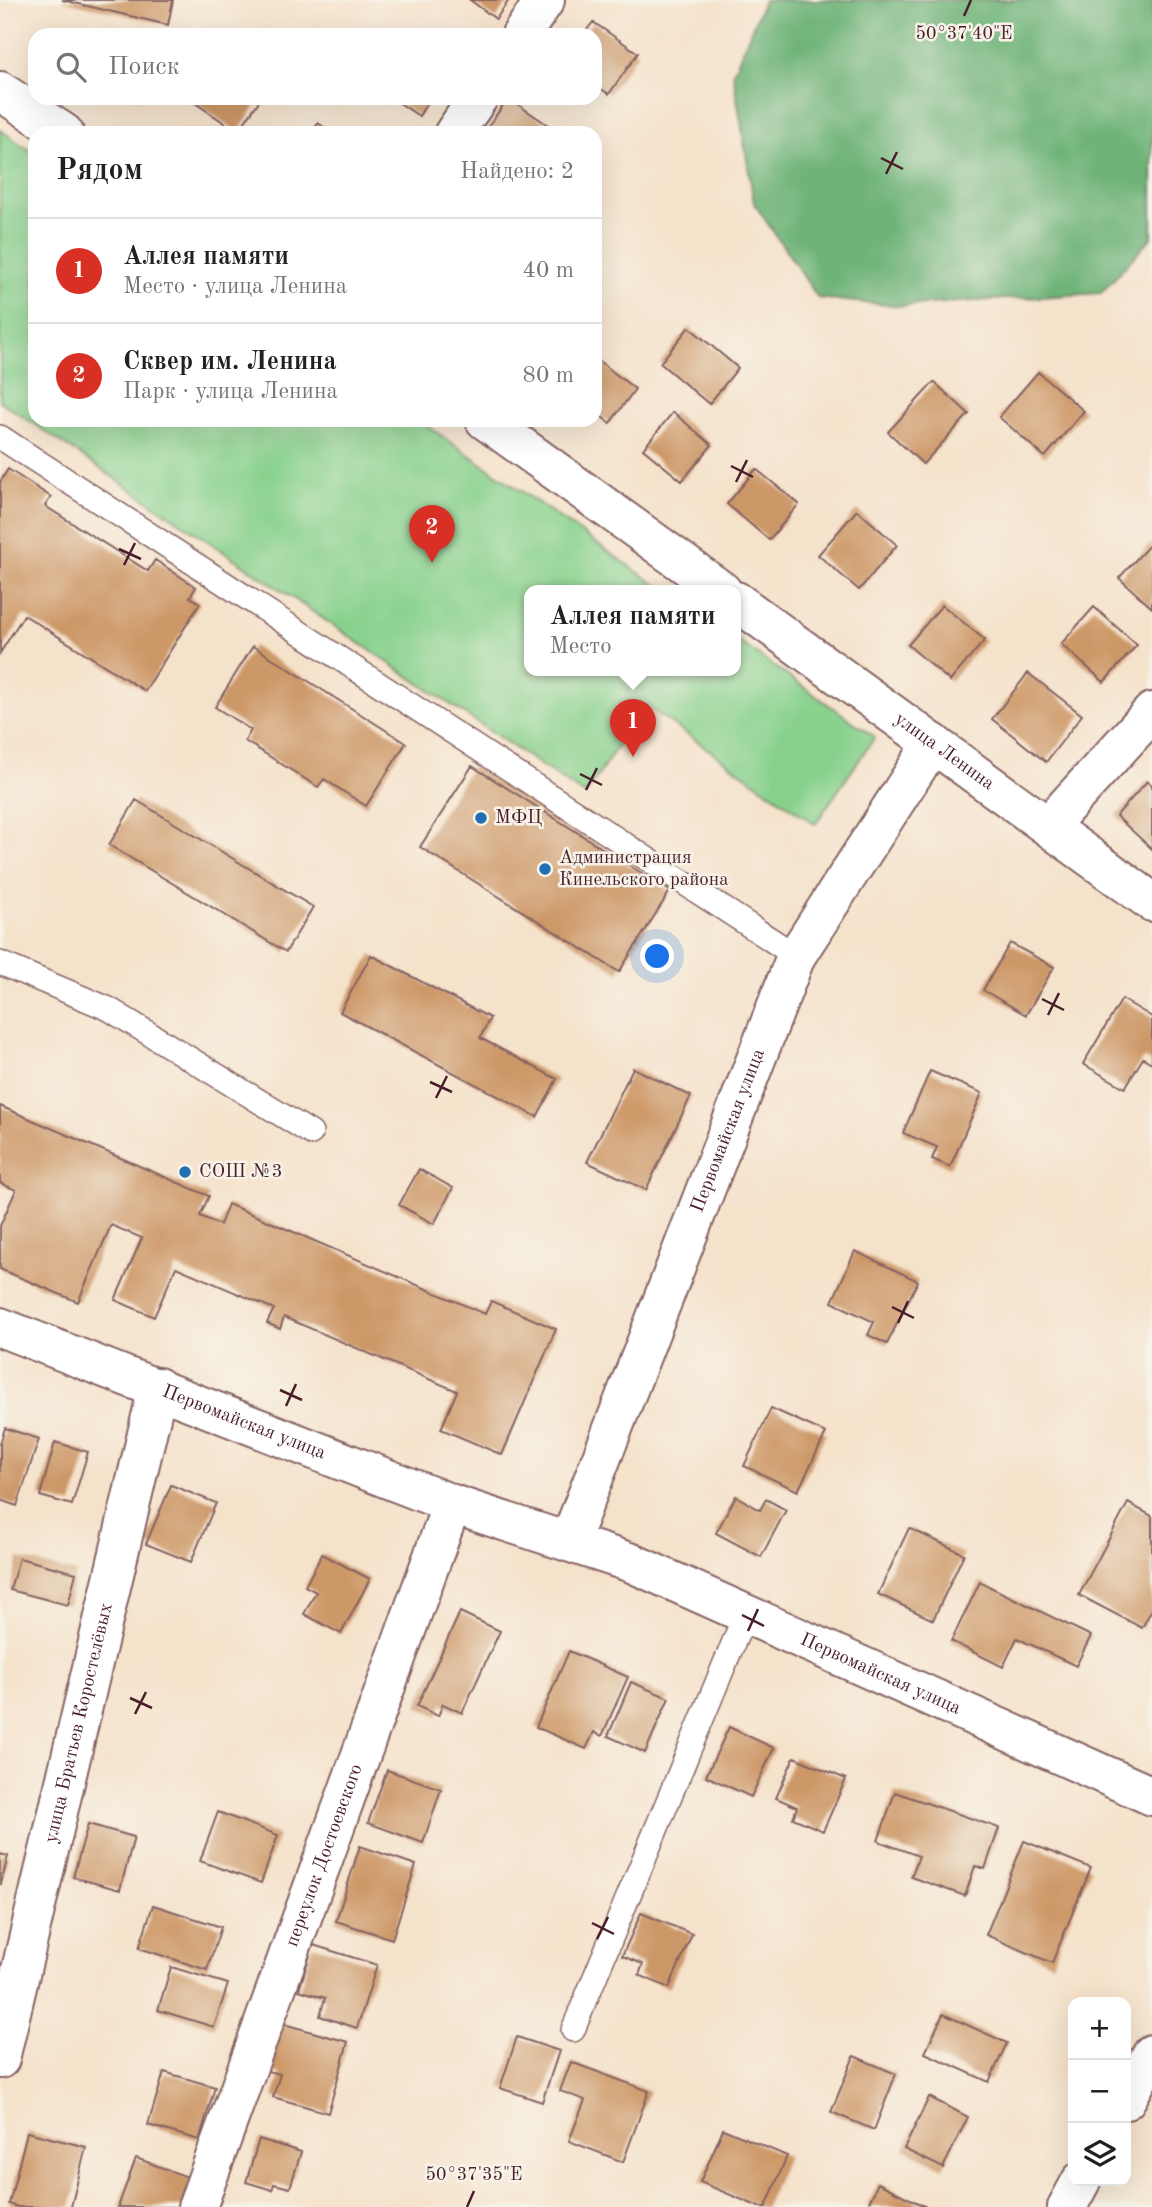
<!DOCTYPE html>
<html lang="ru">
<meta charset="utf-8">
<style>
:root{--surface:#fff;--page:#f6f6f6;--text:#202124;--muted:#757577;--line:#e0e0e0;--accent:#d93025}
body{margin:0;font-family:"Old Standard TT",serif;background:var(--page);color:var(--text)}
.controls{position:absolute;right:21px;bottom:21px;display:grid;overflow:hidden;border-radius:14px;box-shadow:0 7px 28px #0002}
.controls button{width:63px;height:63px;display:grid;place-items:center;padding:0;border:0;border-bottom:2px solid var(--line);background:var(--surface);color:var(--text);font:35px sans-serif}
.you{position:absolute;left:658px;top:957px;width:24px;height:24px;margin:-18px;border:5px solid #fff;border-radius:50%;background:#1a73e8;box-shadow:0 0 0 10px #1a73e833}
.badge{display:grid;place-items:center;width:46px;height:46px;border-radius:50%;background:var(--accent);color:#fff;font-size:23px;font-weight:700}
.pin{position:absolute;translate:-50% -58px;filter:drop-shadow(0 2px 4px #0008)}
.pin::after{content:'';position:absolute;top:37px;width:24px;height:21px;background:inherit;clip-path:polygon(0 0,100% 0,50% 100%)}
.popup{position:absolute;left:524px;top:585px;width:217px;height:91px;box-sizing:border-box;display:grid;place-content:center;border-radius:14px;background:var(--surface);filter:drop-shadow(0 2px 5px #0005);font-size:23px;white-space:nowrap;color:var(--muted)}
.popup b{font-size:26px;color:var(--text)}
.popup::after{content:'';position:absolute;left:50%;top:100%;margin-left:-14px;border:14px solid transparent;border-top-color:var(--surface)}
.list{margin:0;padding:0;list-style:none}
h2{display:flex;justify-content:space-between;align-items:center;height:91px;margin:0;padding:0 28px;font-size:30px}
h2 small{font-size:23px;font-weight:400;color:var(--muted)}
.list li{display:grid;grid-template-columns:46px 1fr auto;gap:21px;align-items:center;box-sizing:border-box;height:105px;padding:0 28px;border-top:2px solid var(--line)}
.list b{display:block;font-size:26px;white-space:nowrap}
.list p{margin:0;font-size:23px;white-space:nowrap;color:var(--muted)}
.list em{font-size:23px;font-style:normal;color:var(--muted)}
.icon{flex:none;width:38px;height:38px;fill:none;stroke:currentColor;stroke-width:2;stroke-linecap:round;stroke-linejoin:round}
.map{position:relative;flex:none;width:1152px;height:2207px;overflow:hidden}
.search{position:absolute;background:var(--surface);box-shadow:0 7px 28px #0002;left:28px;top:28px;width:574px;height:77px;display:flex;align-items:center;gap:18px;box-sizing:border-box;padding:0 24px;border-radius:21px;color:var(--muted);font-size:26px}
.panel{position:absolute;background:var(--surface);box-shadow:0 7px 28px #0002;left:28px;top:126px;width:574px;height:301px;border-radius:21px}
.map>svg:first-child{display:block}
</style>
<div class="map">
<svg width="1152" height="2207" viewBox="0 0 1152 2207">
<rect width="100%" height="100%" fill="#f7f3e8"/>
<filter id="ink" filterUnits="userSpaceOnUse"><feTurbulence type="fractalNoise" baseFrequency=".0143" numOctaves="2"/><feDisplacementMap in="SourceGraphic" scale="14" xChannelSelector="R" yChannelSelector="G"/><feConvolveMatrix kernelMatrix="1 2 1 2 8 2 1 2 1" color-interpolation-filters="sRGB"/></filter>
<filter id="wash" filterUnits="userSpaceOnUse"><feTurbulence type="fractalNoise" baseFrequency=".00686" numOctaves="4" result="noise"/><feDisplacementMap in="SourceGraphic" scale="28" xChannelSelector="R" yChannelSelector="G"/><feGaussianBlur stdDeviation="1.57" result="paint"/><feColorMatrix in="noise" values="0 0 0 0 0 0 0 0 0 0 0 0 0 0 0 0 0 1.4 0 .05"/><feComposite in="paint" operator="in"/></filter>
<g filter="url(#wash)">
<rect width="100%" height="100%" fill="#f5e2cb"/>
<path fill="#88d18d" stroke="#69785c" stroke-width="2" d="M0 130 35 154V420H419L665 591H530V671H736V640L875 737 815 824 645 705 585 795 0 401Z"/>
<path fill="#6eb378" stroke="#5c6952" stroke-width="2" d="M764 0H1152V237L1101 293 897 306 818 298 754 203 733 73Z"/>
<g id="blocks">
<path fill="#cd9868" d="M62 0H173L168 25Z
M470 0H509L496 19Z
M593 22 638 53 609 94 595 85V35H583Z
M188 98H261L238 132Z
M392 98H430L419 116Z
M508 98 551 127 548 133H484Z
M318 123 332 133H312Z
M689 327 738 368 709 404 660 363Z
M595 358 635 389 610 423 595 412Z
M1038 372 1084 411 1045 457 999 417Z
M934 382 969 414 923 464 888 432Z
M673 412 712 445 682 481 643 449Z
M8 469 51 497 45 506 148 571 155 560 196 587 190 597 200 603 145 691 24 615 0 653V482Z
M756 469 799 504 769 540 727 504Z
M857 510 897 545 859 590 818 555Z
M1152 542V608L1119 578Z
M942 605 985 640 950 681 908 645Z
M1094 607 1137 645 1104 682 1061 644Z
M253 646 406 743 366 806 324 779 318 787 245 741 251 730 215 707Z
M1028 673 1082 715 1046 762 992 719Z
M472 766 670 891 619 972 420 847Z
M1147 781 1152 785V849L1116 816Z
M136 800 313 907 286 952 109 845Z
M1010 943 1054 967 1026 1015 983 990Z
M371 955 490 1018 480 1038 557 1079 537 1117 340 1012Z
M1122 999 1152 1017V1063L1143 1058 1125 1088 1083 1064Z
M633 1068 691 1096 646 1190 587 1162Z
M930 1071 982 1093 950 1167 932 1159 937 1147 903 1133Z
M0 1106 209 1196 200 1216 220 1225 228 1204 485 1314 491 1301 556 1329 502 1455 441 1429 457 1391 284 1317 280 1329 267 1323 274 1309 176 1267 154 1317 115 1300 142 1238 111 1225 78 1302 0 1269V1226L16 1190 0 1183Z
M419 1169 453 1188 434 1224 399 1205Z
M855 1251 918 1281 887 1344 868 1335 874 1322 832 1302Z
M771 1408 826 1433 798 1491 744 1466Z
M5 1428 39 1439 17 1506 0 1500V1444Z
M55 1442 88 1452 72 1505 40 1496Z
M171 1485 216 1503 191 1562 146 1544Z
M736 1496 760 1510 766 1499 786 1510 761 1557 716 1533Z
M1128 1503 1152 1516V1609L1142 1628 1079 1595Z
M909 1528 964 1554 933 1620 878 1594Z
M322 1554 370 1579 341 1634 304 1614 316 1592 305 1586Z
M19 1558 76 1573 68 1605 10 1590Z
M980 1582 1091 1636 1076 1666 1017 1638 1003 1667 951 1641Z
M460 1612 500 1631 462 1713 443 1704 438 1716 417 1706Z
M569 1651 628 1677 602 1736 594 1732 586 1749 536 1727Z
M631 1682 669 1698 645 1753 608 1736Z
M729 1727 774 1748 751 1797 706 1776Z
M794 1757 846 1779 823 1831 793 1818 797 1807 776 1798Z
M387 1770 441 1789 423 1843 368 1823Z
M895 1792 999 1828 985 1869 975 1866 965 1896 911 1877 919 1856 878 1841Z
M218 1812 278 1835 261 1883 200 1861Z
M88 1824 134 1837 120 1890 73 1877Z
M1024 1841 1091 1868 1052 1963 986 1935Z
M360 1846 416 1865 392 1939 336 1921Z
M0 1854 8 1856 1 1884H0Z
M153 1905 221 1927 207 1970 139 1948Z
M641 1913 692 1934 669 1988 639 1975 643 1964 622 1956Z
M313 1945 377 1965 357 2028 320 2016 325 1998 299 1990Z
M171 1967 228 1984 214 2027 158 2010Z
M943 2014 1007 2043 989 2082 925 2053Z
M280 2023 348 2042 328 2113 273 2097 280 2074 267 2071Z
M517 2037 559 2051 542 2102 500 2088Z
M854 2056 896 2074 874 2130 831 2112Z
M571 2062 649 2091 623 2162 569 2141 585 2100 560 2091Z
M164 2072 215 2087 199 2140 148 2125Z
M929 2097 968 2117 943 2168 904 2149Z
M723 2129 787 2156 766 2207H759L700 2182Z
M27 2132 86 2147 71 2207H18L9 2204Z
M259 2139 301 2152 290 2188 274 2184 272 2190 246 2182Z
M136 2158 193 2179 183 2207H118Z
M878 2183 926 2207H867Z"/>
</g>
</g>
<g filter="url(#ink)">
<use href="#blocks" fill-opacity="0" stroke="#866363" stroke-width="2"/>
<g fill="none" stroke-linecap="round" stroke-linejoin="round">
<g stroke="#866363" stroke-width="26">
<path id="lane" d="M0 437 796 956
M0 963 109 1009 311 1133
M573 2030 745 1615"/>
</g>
<g stroke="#866363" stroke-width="42">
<g id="street">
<path d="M521 35 545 0"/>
<path d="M454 133 478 98"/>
<path d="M1048 826 1152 712"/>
<path id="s1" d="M0 1327 452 1504 632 1563 1152 1796"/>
<path id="s2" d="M569 1542 796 956 933 743"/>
<path id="s3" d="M0 2059 158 1387"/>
<path id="s4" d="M197 2207 452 1504"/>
</g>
</g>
<g stroke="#866363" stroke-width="42">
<g id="secondary">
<path d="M0 91 64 133"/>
<path d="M485 420 722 591"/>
<path id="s5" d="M736 601 1152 902"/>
<path d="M1126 2100 1152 2054"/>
<path d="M1067 2207 1081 2181"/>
</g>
</g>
<use href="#lane" stroke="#fff" stroke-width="23"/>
<use href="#street" stroke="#fff" stroke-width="38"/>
<use href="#secondary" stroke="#fff" stroke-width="38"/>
</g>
</g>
<path fill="none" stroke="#4a1f2b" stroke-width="2.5" d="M964 16 971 0M881 158 903 169M886 174 897 152M731 466 753 477M736 482 747 460M119 549 141 559M124 565 135 543M580 774 602 785M586 790 597 768M1042 999 1064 1010M1048 1015 1059 993M430 1082 452 1092M436 1098 447 1076M892 1307 914 1318M898 1323 908 1301M280 1390 302 1400M286 1406 296 1384M742 1615 764 1626M748 1631 758 1609M130 1698 152 1708M135 1714 146 1692M592 1923 614 1934M597 1939 608 1917M467 2207 474 2191"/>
<g fill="#1f6fb2" stroke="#f7f3e8" stroke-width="2.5">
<circle cx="481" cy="818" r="7"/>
<circle cx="545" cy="869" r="7"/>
<circle cx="185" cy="1172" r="7"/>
</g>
<g text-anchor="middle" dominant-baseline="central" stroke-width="5" stroke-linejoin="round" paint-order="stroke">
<g font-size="19" fill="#4a1f2b" stroke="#f7f3e8">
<text stroke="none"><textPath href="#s5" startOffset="257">улица Ленина</textPath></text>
<text stroke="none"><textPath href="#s2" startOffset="441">Первомайская улица</textPath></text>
<text stroke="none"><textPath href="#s1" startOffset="262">Первомайская улица</textPath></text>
<text stroke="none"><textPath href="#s1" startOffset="947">Первомайская улица</textPath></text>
<text stroke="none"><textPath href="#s3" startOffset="345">улица Братьев Коростелёвых</textPath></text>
<text stroke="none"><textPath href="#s4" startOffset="374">переулок Достоевского</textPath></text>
</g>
<g font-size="19" fill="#4a1f2b" stroke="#f7f3e8" text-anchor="start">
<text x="495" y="818">МФЦ</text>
<text x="559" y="858">Администрация<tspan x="559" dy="22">Кинельского района</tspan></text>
<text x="199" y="1172">СОШ №3</text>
</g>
</g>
<g font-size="18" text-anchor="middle" fill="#4a1f2b" stroke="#f7f3e8" stroke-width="5" stroke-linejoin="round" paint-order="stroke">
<text x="964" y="39">50°37'40"E</text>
<text x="474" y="2180">50°37'35"E</text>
</g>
</svg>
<div class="controls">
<button>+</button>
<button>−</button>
<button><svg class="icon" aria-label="layers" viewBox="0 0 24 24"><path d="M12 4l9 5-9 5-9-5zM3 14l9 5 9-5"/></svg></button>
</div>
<div class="you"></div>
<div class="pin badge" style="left:633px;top:757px">1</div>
<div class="popup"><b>Аллея памяти</b>Место</div>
<div class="pin badge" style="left:432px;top:563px">2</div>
<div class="search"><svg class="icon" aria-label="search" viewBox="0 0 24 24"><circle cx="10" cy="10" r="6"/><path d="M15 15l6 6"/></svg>Поиск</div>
<section class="panel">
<h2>Рядом<small>Найдено: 2</small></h2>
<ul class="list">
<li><span class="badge">1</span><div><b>Аллея памяти</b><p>Место · улица Ленина</p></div><em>40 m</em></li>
<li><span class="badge">2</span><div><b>Сквер им. Ленина</b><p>Парк · улица Ленина</p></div><em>80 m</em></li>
</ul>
</section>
</div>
